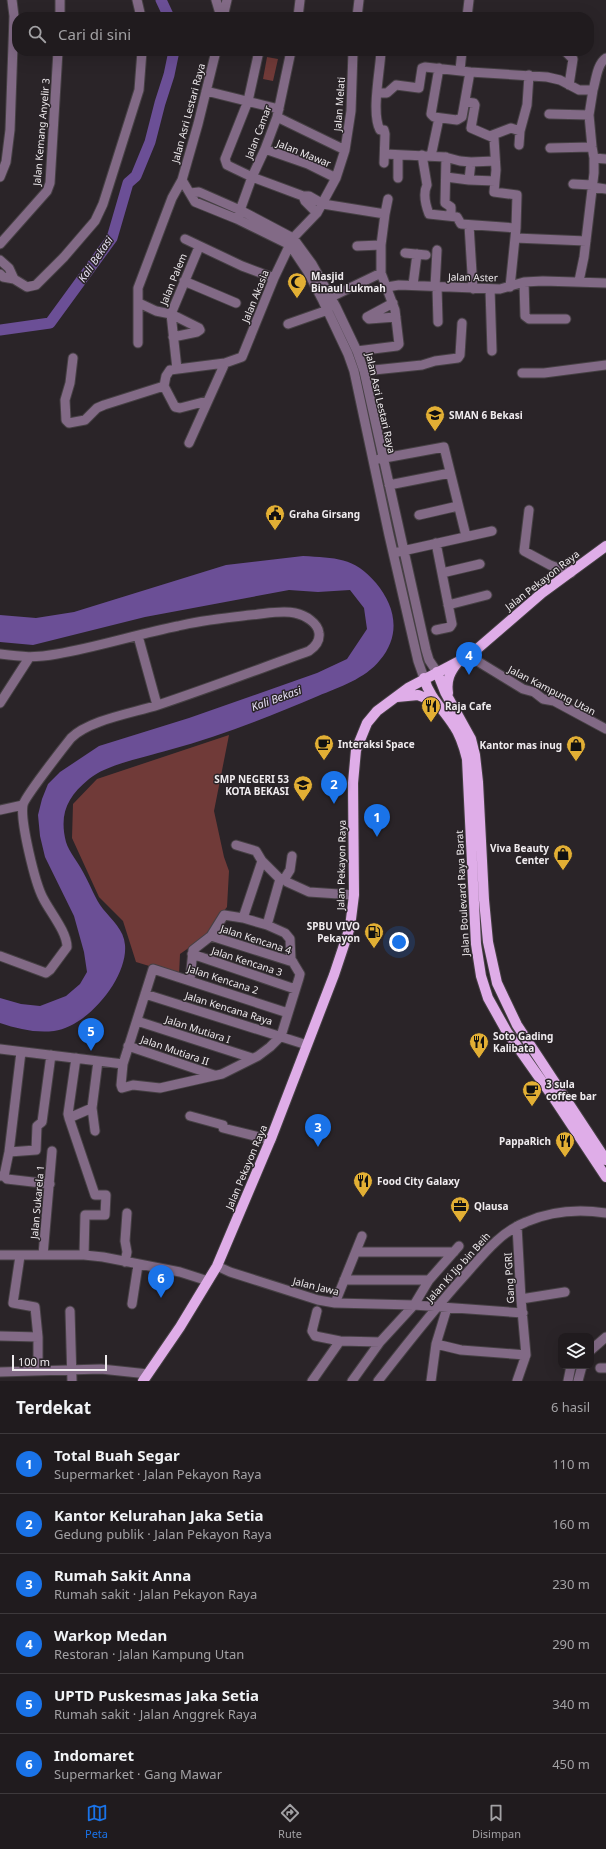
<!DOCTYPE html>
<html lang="id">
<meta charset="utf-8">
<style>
:root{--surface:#201b1e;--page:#2d282b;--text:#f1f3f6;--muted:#a2a1a4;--line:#3d393c;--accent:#1a73e8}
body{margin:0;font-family:"Noto Sans",sans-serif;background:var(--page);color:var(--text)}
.controls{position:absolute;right:12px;bottom:12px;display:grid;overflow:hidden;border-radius:8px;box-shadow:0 4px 16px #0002}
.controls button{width:36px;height:36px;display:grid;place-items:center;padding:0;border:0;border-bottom:1px solid var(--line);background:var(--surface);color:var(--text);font:20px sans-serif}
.scale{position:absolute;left:12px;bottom:10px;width:95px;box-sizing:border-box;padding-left:4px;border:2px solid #efebee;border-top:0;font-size:11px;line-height:14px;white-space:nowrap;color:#efebee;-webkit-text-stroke:3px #2a2428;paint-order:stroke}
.you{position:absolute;left:399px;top:942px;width:14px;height:14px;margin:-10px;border:3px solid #fff;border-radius:50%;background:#1a73e8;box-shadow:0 0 0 6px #1a73e833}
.badge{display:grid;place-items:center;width:26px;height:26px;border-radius:50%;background:var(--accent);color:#fff;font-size:13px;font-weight:700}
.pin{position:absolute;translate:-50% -33px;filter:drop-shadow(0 1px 2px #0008)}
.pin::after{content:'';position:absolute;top:21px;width:14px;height:12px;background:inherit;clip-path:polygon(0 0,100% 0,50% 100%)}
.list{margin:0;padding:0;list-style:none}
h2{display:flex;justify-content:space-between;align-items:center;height:52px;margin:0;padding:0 16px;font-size:17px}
h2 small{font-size:13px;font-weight:400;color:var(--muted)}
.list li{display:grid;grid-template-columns:26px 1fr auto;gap:12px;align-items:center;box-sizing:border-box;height:60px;padding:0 16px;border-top:1px solid var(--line)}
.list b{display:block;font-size:15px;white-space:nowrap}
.list p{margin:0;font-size:13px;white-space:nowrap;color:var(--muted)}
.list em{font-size:13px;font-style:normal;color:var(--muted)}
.icon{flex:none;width:22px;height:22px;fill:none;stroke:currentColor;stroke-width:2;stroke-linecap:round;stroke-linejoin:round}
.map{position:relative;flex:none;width:606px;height:1381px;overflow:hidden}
.search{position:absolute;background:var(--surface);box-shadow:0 4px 16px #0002;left:12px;right:12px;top:12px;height:44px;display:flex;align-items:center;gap:10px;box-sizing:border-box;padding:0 14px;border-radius:16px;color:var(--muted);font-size:15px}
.sheet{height:412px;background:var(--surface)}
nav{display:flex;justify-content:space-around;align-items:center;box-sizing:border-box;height:56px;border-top:1px solid var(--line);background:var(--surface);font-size:11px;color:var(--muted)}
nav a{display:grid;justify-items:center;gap:2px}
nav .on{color:var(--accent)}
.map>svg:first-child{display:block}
</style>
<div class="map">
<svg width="606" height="1381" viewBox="0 0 606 1381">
<rect width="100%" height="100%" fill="#2a2428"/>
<path fill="#703a38" d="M267 57 278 59 273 81 263 79Z
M229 735 214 811 224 857 229 871 227 907 203 938 180 954 179 975 136 962 123 921 99 897 72 838 73 804 97 779Z"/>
<path fill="#6b4f96" d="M303 556C335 558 354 557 376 583 396 607 401 635 380 660 365 679 339 687 318 696 269 717 220 736 169 750 146 757 107 764 89 779 67 797 59 814 66 842 69 852 78 862 83 872 90 884 95 899 103 909 112 920 124 930 125 945 128 978 87 1027 54 1031 35 1033 18 1029 0 1023V998L21 1004 40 1006 66 996 80 984 87 972 84 952 74 916 45 857 40 836 38 815 42 799 48 784 60 772 99 746 189 718 317 673 347 659 367 629 364 608 350 590 318 592 289 590 145 617 33 645 0 642V615L36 618 74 612 226 565Z"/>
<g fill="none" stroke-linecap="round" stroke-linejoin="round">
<path stroke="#6b4f96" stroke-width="11" d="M161 0 169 17
M0 330 50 323 112 238 128 183 136 176 150 142 160 103 169 75 174 51"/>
<g stroke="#464044" stroke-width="11">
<path id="minor" d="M60 0V17
M137 0 141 17
M216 0 221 17
M223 17 227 0
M298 17 300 0
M357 17 359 0
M467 17 469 0
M259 51 248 101 225 159 227 165 252 177 303 196 305 201 317 213
M381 51C380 72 371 113 380 130H384L385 134 384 163
M565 51 573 59 569 85
M439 68 431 114 434 117 457 120 462 117 470 72
M460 70 462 51
M593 90C596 80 597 64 606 58
M206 91 279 109
M377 93H387L396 85 419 88 422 68 425 67 470 72 547 77 560 80 579 90H593L589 115 592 147 594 158V173L584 257 579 281
M465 102 474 103 475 105 471 128 494 138 496 170 494 192 517 195 516 228 510 287
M549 114 589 115
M277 117 345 150
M490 136 511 128 520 131
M519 145 520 131 527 105 529 75
M550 148 592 147
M265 149 308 164 336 178
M385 154 445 157 460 161 471 162
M422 155 427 185C423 193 426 206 429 214L457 217 461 224 516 228
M431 156 439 118
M446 157 445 203 451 207V216
M594 158 606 159
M0 177 6 162 10 130 14 16 12 0
M446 177 469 180
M398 178V156
M182 180 195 202 237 219 290 245 308 272 323 301 348 354 354 371 389 535 418 661 424 678
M495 181 469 180 471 162 495 161
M573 184 592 185
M593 187 606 189
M190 193 199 192 240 210 293 238 312 264 336 307 357 351 364 371 426 650 429 660 437 672
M303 196H309L323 204 385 214 381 245V273L395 310 399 344 397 346 357 351
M385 214 388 199
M238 216 252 177 265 149 277 117 291 51
M469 225 473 289
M515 238 586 241
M185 239 242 266 274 278
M0 244 47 191 50 183 58 51
M357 246 381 245
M405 253 426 255
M0 260 9 268 14 279
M0 274 3 277 14 279 27 287 36 285 64 257 95 221 103 204 139 90 142 51
M184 281 236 303
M524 282 525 316 529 319H566
M413 285 417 254
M387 287 399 285 500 289 524 282 543 281 606 283
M435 287 437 250
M437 287 438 322
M490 289 492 351
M327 299 381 273
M139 303 156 311 171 314 199 328 200 330 197 332 173 337
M393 303 367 317 369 319 396 317
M288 324 328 310
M138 343V288L172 198 182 180 198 124 216 51
M73 358 70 383 65 400 66 420 69 423 85 420 97 408 104 405 164 386 166 376 170 370 225 363 242 357 274 278 293 238 317 213 336 178 345 150 351 111 353 51
M177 369 171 314 199 247
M364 371 422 365 435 361 458 358 460 355 462 323
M522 373H544L606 365
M164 386 175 407 180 408 207 401
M189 443 225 363
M379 459 444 447 466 536
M389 485 450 473
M529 510 524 551 550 565 571 573
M419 515 458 506
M398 552 492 531
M442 573 480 564
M448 605 487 595
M436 630 450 627 452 624 436 543
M138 636 157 705
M0 654C22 657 35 658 57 654 98 647 138 634 178 626 202 620 226 618 250 615 265 614 281 610 295 613 305 615 318 623 319 633 320 641 315 647 309 651 259 669 209 688 158 705 133 713 89 720 71 738 63 748 24 798 23 805 20 821 35 883 43 898 50 912 67 932 67 947L50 970 46 973 0 956
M469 656 523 689 534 692 543 699 554 701 606 729
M0 703 29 658
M0 810 23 805
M236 845 256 851 262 861 243 918
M292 856 290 870 285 878 287 882 309 892 354 895
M262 861 280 879 267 925
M211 936 293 962
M192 954 295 989
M190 980 193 950 211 936 224 915 243 918 267 925 285 933 290 939 291 959 300 974 299 978 281 1036 270 1047 258 1056 222 1074 160 1088 133 1085 122 1088 121 1085 123 1064 153 969 288 1013
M145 994 307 1045
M137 1021 252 1058
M128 1046 214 1075
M0 1049 123 1064
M76 1058 68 1114 69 1118 92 1108 98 1061
M92 1108 95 1131
M190 1116 223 1125V1128L271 1140
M69 1118 95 1195H106L105 1215H85L84 1255
M9 1152 36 1150 37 1126 42 1122 51 1055
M0 1176H4L7 1179 50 1184
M4 1176 9 1152 21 1052
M357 1252H454
M0 1255H84L103 1257 180 1272 208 1281
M43 1255 52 1151
M20 1256 13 1303 35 1307 38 1337V1370
M125 1262 127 1252 125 1241 127 1213
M217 1266 230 1272 318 1300 335 1303 414 1305 523 1313
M344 1280H429
M521 1299 565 1292
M335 1303 362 1236
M132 1304 138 1265
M70 1311 72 1381
M317 1311 312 1331 315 1336 340 1341 380 1342
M0 1336 38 1337
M436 1344 461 1350 526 1355
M591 1350 606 1337
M600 1368H606
M0 1372 101 1369 148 1374
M312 1381 340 1341
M352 1381 380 1342 414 1305 429 1280 459 1246
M378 1381C406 1345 434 1309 465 1275 482 1256 500 1232 526 1222 551 1211 579 1209 606 1213
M431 1381 436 1344 447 1308
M517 1381 526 1355 521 1299 517 1226
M568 1381 571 1366
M578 1381 582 1366"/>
</g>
<g stroke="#464044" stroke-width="12">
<path id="major" d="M437 672 445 692 471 739 475 755 478 782 484 900 488 942 497 983 517 1025 606 1160
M424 678C429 697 444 710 454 726 461 736 464 747 467 759L476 944 481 976 488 998 507 1032 553 1097 606 1177
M448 693C446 680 450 672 458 662
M397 697 418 695 433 701
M143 1381 180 1327 217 1266 272 1136 334 975 350 927 354 895 353 783 356 750 367 723 377 711 408 688 469 656 542 593 606 546"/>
</g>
<use href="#minor" stroke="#826a86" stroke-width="9"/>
<use href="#major" stroke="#dfade8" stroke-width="10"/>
</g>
<defs>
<g id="mosque-pin" transform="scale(1)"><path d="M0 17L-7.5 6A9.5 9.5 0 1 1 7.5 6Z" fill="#e2af34" stroke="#2a2428"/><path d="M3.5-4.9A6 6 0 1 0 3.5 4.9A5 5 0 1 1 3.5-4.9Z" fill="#111"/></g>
<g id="school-pin" transform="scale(1)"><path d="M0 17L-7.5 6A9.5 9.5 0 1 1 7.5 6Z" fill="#e2af34" stroke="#2a2428"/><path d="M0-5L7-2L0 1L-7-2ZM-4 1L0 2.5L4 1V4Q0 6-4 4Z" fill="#111"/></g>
<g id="civic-pin" transform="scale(1)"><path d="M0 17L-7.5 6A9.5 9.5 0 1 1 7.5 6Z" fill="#e2af34" stroke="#2a2428"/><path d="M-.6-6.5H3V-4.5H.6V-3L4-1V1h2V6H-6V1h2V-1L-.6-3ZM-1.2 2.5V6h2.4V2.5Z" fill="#111"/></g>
<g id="restaurant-pin" transform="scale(1)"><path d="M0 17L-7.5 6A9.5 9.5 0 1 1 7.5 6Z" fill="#e2af34" stroke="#2a2428"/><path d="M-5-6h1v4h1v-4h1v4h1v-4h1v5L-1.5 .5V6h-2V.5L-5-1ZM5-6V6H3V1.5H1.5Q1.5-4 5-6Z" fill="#111"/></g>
<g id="cafe-pin" transform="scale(1)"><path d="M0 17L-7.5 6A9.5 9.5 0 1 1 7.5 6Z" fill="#e2af34" stroke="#2a2428"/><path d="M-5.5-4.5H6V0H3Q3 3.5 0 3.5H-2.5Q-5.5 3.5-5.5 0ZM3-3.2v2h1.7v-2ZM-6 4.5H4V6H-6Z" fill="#111"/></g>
<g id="shop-pin" transform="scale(1)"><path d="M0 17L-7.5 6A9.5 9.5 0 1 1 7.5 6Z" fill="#e2af34" stroke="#2a2428"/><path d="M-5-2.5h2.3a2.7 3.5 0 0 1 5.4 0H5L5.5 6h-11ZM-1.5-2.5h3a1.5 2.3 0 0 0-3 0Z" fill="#111"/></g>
<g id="fuel-pin" transform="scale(1)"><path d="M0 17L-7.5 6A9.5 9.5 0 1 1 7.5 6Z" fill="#e2af34" stroke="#2a2428"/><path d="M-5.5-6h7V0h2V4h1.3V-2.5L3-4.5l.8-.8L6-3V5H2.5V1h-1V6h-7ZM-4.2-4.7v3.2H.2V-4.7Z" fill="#111"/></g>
<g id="office-pin" transform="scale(1)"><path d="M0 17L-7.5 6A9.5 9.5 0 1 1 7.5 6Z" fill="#e2af34" stroke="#2a2428"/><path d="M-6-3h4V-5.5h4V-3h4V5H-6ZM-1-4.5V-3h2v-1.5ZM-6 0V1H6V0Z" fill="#111"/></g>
</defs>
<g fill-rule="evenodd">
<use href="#mosque-pin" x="297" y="282"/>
<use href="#school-pin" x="435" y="415"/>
<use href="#civic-pin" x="275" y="514"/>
<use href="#restaurant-pin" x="431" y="706"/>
<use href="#cafe-pin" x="324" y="744"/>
<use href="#shop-pin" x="576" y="745"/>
<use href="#school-pin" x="303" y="785"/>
<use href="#shop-pin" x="563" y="854"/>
<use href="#fuel-pin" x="374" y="932"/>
<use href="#restaurant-pin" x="479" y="1042"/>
<use href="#cafe-pin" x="532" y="1090"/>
<use href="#restaurant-pin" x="565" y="1141"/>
<use href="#restaurant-pin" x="363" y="1181"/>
<use href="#office-pin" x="460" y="1206"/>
</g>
<g text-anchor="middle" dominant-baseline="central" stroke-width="3" stroke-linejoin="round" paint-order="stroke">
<g font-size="10" fill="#efebee" stroke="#2a2428">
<text transform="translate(339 104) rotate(-86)">Jalan Melati</text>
<text transform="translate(188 113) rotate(-75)">Jalan Asri Lestari Raya</text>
<text transform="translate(41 132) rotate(-85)">Jalan Kemang Anyelir 3</text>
<text transform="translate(258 132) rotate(-69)">Jalan Camar</text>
<text transform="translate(304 153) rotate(22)">Jalan Mawar</text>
<text transform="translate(473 277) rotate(1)">Jalan Aster</text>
<text transform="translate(173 279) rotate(-68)">Jalan Palem</text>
<text transform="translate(255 296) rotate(-68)">Jalan Akasia</text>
<text transform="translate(381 403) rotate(77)">Jalan Asri Lestari Raya</text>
<text transform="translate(542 580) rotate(-38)">Jalan Pekayon Raya</text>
<text transform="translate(552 690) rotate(27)">Jalan Kampung Utan</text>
<text transform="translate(341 865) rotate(-89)">Jalan Pekayon Raya</text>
<text transform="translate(462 893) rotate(-93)">Jalan Boulevard Raya Barat</text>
<text transform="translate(256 939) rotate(18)">Jalan Kencana 4</text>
<text transform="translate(247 961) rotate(18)">Jalan Kencana 3</text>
<text transform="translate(223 979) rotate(18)">Jalan Kencana 2</text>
<text transform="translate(229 1008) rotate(17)">Jalan Kencana Raya</text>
<text transform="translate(198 1029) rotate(18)">Jalan Mutiara I</text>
<text transform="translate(175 1050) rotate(19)">Jalan Mutiara II</text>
<text transform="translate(246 1167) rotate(-67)">Jalan Pekayon Raya</text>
<text transform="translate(37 1202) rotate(-85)">Jalan Sukarela 1</text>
<text transform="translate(458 1267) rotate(-48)">Jalan Ki Ijo bin Beih</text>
<text transform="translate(509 1278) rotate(-93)">Gang PGRI</text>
<text transform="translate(316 1286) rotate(14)">Jalan Jawa</text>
</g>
<g font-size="10" font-weight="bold" fill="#efebee" stroke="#2a2428" text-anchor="start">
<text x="311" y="276">Masjid<tspan x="311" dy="12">Binaul Lukmah</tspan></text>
<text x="449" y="415">SMAN 6 Bekasi</text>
<text x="289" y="514">Graha Girsang</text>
<text x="445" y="706">Raja Cafe</text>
<text x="338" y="744">Interaksi Space</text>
<text x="562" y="745" text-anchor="end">Kantor mas inug</text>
<text x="289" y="779" text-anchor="end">SMP NEGERI 53<tspan x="289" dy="12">KOTA BEKASI</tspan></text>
<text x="549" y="848" text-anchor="end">Viva Beauty<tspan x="549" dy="12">Center</tspan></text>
<text x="360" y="926" text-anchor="end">SPBU VIVO<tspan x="360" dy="12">Pekayon</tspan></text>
<text x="493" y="1036">Soto Gading<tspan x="493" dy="12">Kalibata</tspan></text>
<text x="546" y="1084">3 sula<tspan x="546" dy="12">coffee bar</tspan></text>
<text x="551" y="1141" text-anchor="end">PappaRich</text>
<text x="377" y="1181">Food City Galaxy</text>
<text x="474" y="1206">Qlausa</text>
</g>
<g font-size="11" font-style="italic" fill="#e6dff4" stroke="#2a2428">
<text transform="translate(95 259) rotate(-56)">Kali Bekasi</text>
<text transform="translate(276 698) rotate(-20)">Kali Bekasi</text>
</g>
</g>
</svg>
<div class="controls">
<button><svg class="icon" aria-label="layers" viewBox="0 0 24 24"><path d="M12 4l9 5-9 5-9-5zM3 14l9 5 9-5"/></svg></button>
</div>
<div class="scale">100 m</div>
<div class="you"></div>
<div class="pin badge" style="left:377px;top:837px">1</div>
<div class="pin badge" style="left:334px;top:804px">2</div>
<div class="pin badge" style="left:318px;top:1147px">3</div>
<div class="pin badge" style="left:469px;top:675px">4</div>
<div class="pin badge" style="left:91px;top:1051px">5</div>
<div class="pin badge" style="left:161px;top:1298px">6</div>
<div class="search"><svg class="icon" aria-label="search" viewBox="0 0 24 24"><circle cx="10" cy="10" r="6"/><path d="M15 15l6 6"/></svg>Cari di sini</div>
</div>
<section class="sheet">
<h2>Terdekat<small>6 hasil</small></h2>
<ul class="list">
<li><span class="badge">1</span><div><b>Total Buah Segar</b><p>Supermarket · Jalan Pekayon Raya</p></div><em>110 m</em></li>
<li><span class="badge">2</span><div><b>Kantor Kelurahan Jaka Setia</b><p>Gedung publik · Jalan Pekayon Raya</p></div><em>160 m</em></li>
<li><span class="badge">3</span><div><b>Rumah Sakit Anna</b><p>Rumah sakit · Jalan Pekayon Raya</p></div><em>230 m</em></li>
<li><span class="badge">4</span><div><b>Warkop Medan</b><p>Restoran · Jalan Kampung Utan</p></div><em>290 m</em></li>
<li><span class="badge">5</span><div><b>UPTD Puskesmas Jaka Setia</b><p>Rumah sakit · Jalan Anggrek Raya</p></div><em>340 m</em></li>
<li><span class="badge">6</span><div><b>Indomaret</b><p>Supermarket · Gang Mawar</p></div><em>450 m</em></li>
</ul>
</section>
<nav>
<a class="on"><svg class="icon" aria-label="map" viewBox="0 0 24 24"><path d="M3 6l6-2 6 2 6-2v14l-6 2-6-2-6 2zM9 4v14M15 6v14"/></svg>Peta</a>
<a><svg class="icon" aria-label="directions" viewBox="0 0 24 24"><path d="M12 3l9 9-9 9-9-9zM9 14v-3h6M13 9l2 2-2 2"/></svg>Rute</a>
<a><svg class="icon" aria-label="saved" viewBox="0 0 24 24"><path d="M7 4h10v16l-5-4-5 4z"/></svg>Disimpan</a>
</nav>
